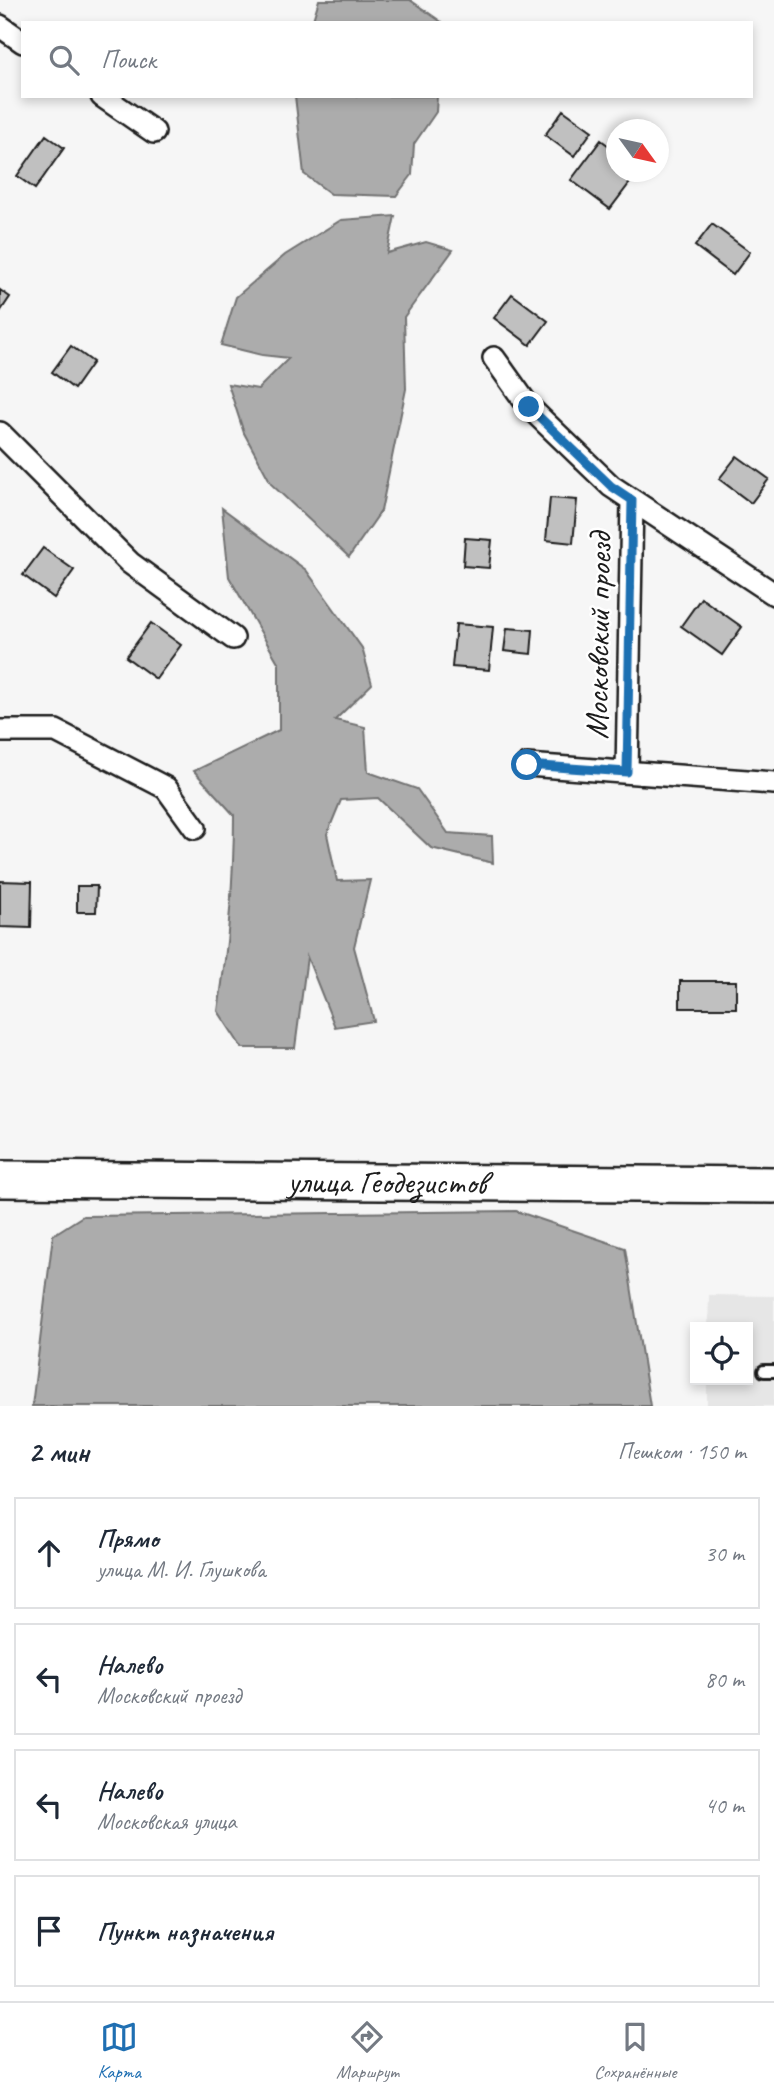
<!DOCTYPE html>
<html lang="ru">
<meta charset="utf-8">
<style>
:root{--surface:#fff;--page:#f2f2f3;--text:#1f2937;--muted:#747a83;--line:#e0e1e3;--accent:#1f6fb2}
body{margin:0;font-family:Caveat,sans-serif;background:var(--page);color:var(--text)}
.controls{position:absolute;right:21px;bottom:21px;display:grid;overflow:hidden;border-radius:0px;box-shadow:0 4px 10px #0003}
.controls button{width:63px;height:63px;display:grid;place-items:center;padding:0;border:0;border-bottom:2px solid var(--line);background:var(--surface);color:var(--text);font:35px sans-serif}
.compass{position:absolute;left:606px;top:119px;width:63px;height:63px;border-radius:50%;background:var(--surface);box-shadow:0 4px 10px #0003;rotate:123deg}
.stop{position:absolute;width:21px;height:21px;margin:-16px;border:5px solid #1f6fb2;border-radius:50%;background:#fff}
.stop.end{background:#1f6fb2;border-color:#fff;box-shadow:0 2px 7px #0008}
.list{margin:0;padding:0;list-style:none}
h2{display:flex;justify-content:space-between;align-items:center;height:91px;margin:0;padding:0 28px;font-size:30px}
h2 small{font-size:23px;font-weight:400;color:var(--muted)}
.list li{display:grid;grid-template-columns:46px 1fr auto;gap:21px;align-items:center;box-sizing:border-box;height:112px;margin:0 14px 14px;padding:0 14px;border:2px solid var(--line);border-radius:0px}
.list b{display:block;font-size:26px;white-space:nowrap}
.list p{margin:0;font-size:23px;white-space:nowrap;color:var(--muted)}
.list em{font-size:23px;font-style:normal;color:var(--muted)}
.icon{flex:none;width:38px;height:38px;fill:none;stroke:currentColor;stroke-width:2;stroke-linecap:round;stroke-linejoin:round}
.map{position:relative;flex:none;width:774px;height:1406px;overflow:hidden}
.search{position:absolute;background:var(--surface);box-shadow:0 4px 10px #0003;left:21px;right:21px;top:21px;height:77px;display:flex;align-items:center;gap:18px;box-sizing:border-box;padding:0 24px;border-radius:0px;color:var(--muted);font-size:26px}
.sheet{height:595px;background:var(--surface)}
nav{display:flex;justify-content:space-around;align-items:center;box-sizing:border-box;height:98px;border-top:2px solid var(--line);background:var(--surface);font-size:19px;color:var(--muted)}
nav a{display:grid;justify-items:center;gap:4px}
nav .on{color:var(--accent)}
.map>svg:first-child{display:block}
</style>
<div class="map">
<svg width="774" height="1406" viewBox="0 0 774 1406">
<rect width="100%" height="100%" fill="#f6f6f6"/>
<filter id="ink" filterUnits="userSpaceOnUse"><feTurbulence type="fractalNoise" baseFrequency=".0143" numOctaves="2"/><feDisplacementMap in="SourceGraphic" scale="14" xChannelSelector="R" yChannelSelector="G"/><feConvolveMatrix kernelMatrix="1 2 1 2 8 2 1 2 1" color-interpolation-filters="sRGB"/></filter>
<g filter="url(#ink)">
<path fill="#e6e6e6" d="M709 1295 774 1296V1406H707V1380H748V1327H708Z"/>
<path fill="#acacac" stroke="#727272" stroke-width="2" d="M319 0H410L443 23H312Z
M295 96H437L436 112 414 144 412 175 396 196 331 194 304 174Z
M395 216 387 253 426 242 453 250 404 317 406 389 381 511 349 557 272 485 244 433 228 384 258 389 289 358 262 355 221 345 236 297 285 255 341 220Z
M222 508 306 570 362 648 372 684 335 720 365 727 368 772 417 789 448 833 492 836 493 863 431 848 378 798 341 800 327 834 337 881 370 880 354 947 374 1021 335 1027 307 957 295 1048H242L218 1011C228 946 234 880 234 815L194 771 279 730V664L229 577Z
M516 1211 625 1248 650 1406H32L53 1235 83 1216Z"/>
<path fill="#c0c0c0" stroke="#1c1c1c" stroke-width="2" d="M563 110 592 131 574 156 545 135Z
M46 135 64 148 35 189 17 176Z
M601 140 616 151V172H638L610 209 571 180Z
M712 224 750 252 733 275 695 246Z
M0 290 10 297 0 312Z
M512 294 548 321 530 345 494 318Z
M71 346 93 362 74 389 52 372Z
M737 456 769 479 751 503 719 479Z
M550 498 577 500 573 543 546 540Z
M465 538 492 540 489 568 463 566Z
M43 548 74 570 54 598 23 575Z
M701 598 742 627 722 655 681 626Z
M151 623 181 645 156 679 126 657Z
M456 624 493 627 489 670 452 667Z
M507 628 533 630 531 654 504 651Z
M0 881 32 882 31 928 0 927Z
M77 886H97L96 912H77Z
M680 981H736V1008H680Z"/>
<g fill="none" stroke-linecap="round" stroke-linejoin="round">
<g stroke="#1c1c1c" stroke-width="16">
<path id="service" d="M764 1371H774"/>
</g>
<g stroke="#1c1c1c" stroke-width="26">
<path id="minor" d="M0 26 23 42
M102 96 154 132
M494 358 529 407 611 486 774 594
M0 433 130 563 233 638
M0 731H56L166 788 195 828
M527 765 774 783
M627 772 632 500"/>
</g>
<g stroke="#1c1c1c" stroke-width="40">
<g id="primary">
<path id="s1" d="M0 1179 774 1185"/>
</g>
</g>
<use href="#service" stroke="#fff" stroke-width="10"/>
<use href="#minor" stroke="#fff" stroke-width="21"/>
<use href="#primary" stroke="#fff" stroke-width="35"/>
</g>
</g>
<g fill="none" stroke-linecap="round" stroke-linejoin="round" filter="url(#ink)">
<path stroke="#1f6fb2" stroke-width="9" d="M527 765 627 772 632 500 611 486 529 407"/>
</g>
<g text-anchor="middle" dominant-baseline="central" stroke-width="5" stroke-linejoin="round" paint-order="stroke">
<g font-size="33" fill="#1c1c1c" stroke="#fff">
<text transform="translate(598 636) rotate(-89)">Московский проезд</text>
<text stroke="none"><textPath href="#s1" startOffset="387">улица Геодезистов</textPath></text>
</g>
</g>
</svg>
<div class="controls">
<button><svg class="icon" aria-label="locate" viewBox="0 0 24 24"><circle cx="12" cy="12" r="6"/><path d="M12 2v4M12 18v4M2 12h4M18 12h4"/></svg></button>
</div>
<svg class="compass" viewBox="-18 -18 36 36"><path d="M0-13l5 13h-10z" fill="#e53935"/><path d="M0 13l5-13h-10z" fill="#747a83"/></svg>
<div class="stop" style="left:527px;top:765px"></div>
<div class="stop end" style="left:529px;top:407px"></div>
<div class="search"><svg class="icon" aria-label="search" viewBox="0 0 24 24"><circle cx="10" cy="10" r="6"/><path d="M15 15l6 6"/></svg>Поиск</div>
</div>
<section class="sheet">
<h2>2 мин<small>Пешком · 150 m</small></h2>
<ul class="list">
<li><svg class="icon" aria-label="ahead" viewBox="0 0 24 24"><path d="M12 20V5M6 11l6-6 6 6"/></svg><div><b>Прямо</b><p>улица М. И. Глушкова</p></div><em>30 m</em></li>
<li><svg class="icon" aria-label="left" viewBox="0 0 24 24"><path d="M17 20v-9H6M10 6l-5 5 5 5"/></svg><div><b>Налево</b><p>Московский проезд</p></div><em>80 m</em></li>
<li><svg class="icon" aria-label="left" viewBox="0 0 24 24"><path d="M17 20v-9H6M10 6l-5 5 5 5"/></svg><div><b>Налево</b><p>Московская улица</p></div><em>40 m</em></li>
<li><svg class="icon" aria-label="arrive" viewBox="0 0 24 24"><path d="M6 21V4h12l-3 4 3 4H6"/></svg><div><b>Пункт назначения</b></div></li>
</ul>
</section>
<nav>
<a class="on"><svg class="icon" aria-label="map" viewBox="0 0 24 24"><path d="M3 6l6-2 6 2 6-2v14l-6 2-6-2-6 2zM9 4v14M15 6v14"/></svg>Карта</a>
<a><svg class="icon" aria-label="directions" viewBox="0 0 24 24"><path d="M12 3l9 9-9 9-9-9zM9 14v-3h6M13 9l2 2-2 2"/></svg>Маршрут</a>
<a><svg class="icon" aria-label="saved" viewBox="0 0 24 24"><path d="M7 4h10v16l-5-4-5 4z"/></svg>Сохранённые</a>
</nav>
